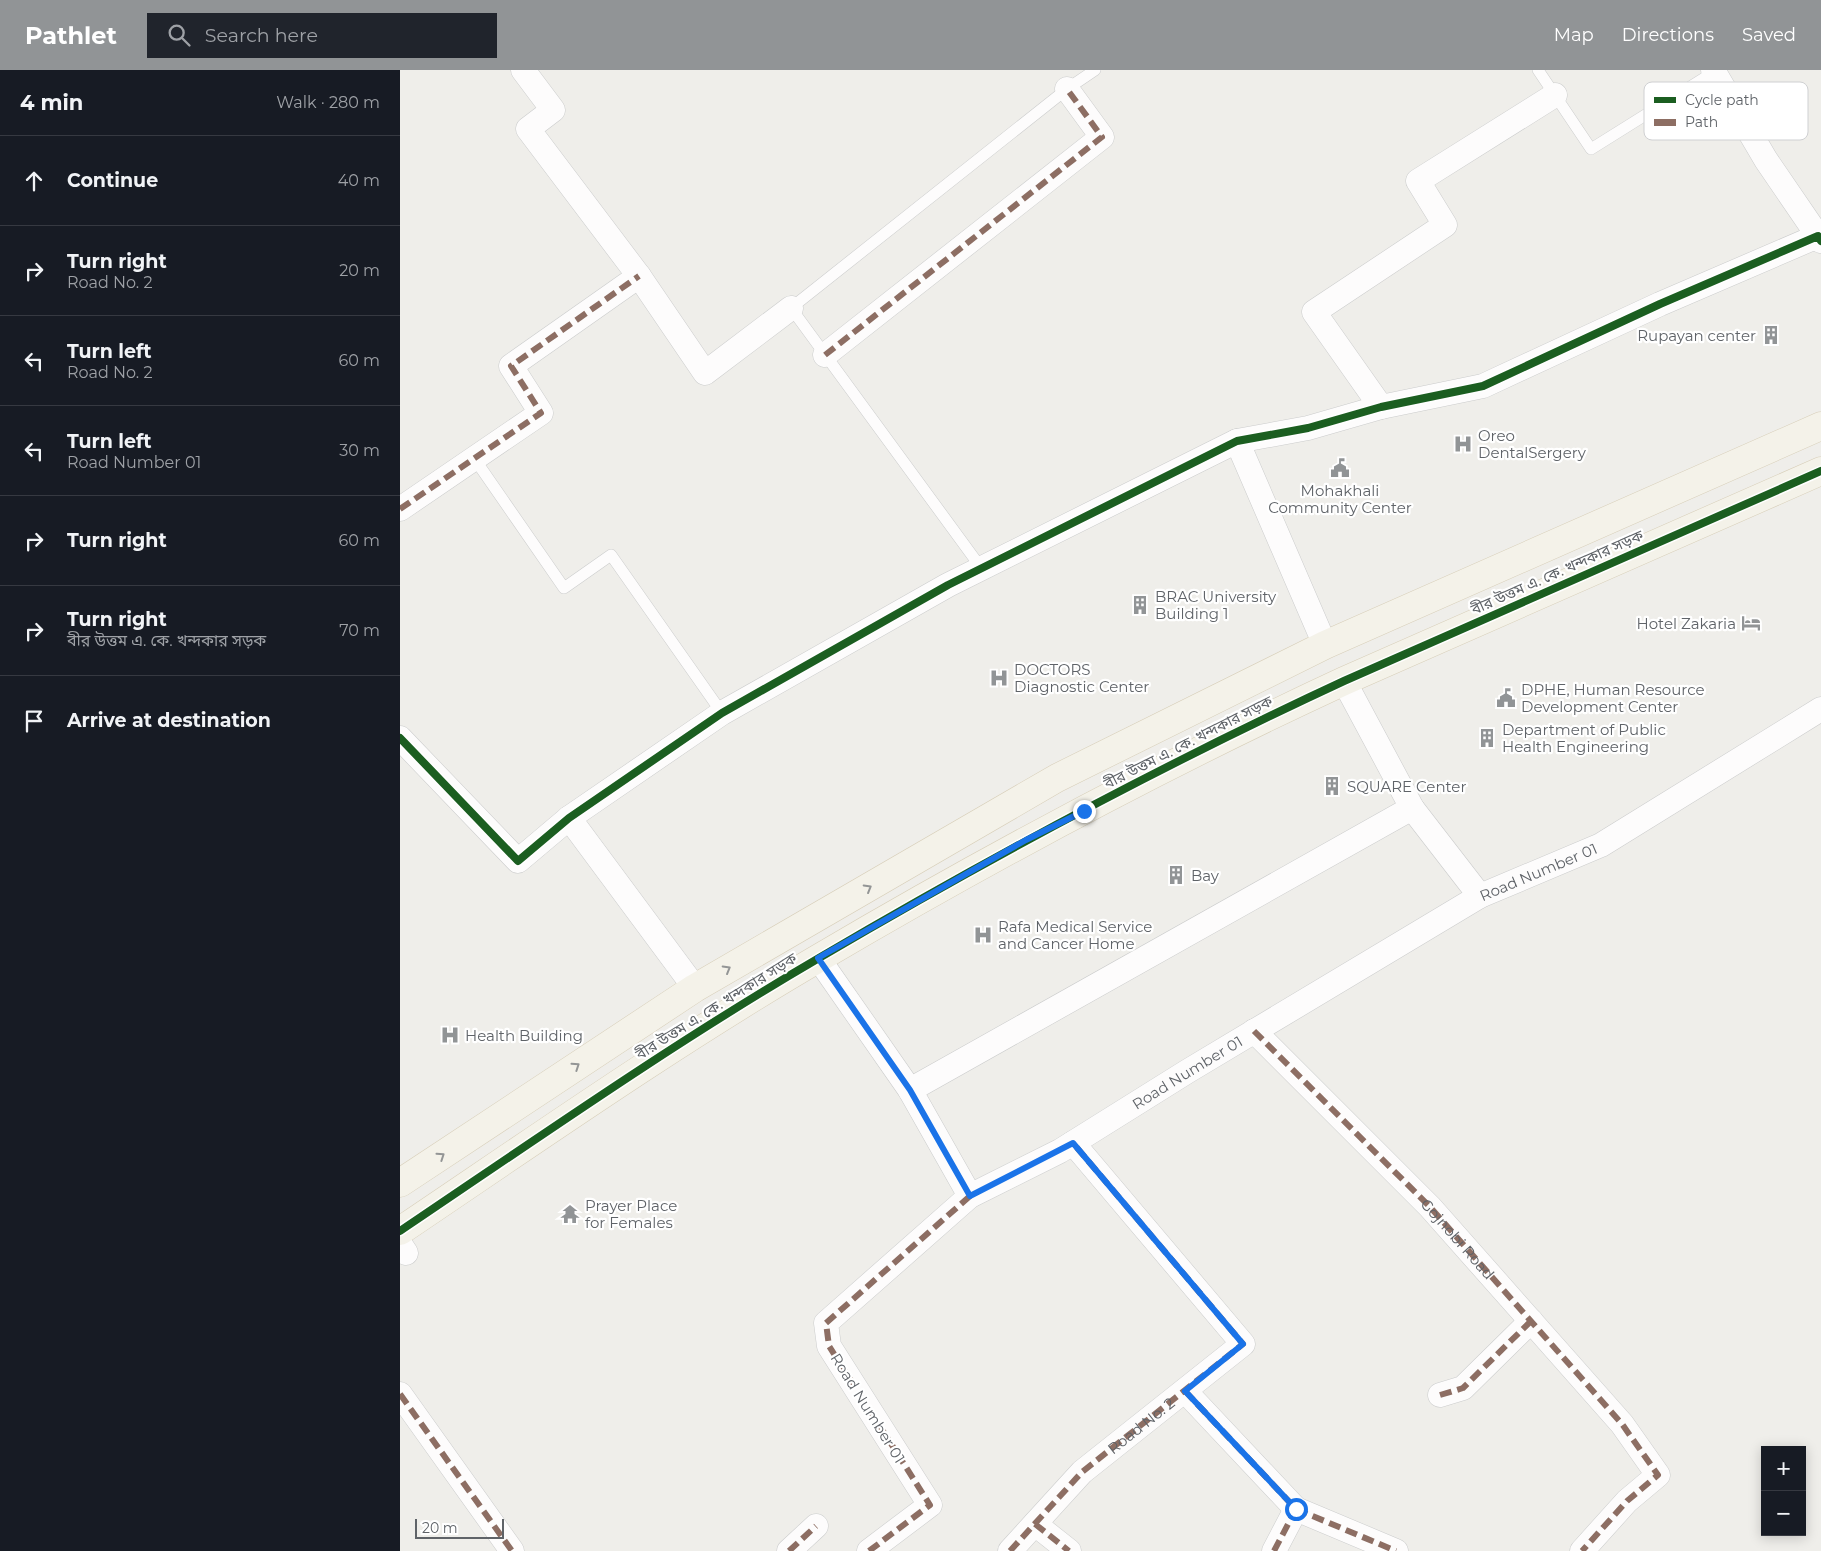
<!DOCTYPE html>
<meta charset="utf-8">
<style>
:root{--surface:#171b24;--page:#20242c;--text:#f1f3f6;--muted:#9ea1a6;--line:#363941;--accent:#919496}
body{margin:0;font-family:Montserrat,"Noto Sans Bengali",sans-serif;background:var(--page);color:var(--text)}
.controls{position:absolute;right:15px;bottom:15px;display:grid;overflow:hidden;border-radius:0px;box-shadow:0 2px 12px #0003}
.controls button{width:45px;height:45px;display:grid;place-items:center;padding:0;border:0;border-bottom:1px solid var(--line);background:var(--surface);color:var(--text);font:25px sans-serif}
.scale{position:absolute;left:15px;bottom:12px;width:89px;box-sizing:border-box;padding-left:5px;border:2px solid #5f6368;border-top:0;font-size:14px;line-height:18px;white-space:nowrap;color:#5f6368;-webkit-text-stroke:4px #fff;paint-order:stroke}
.stop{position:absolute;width:15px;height:15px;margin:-11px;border:4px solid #1a73e8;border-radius:50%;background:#fff}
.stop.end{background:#1a73e8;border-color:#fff;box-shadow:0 1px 5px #0008}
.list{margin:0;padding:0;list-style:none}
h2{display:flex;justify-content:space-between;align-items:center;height:65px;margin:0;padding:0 20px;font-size:21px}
h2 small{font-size:16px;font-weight:400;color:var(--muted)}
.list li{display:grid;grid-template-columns:32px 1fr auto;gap:15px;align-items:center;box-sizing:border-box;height:90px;padding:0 20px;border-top:1px solid var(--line)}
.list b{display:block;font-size:19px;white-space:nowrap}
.list p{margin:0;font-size:16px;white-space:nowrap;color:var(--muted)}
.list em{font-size:16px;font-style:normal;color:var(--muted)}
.icon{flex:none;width:28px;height:28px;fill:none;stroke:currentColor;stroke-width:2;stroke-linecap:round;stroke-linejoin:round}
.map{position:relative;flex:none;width:1421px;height:1481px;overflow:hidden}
header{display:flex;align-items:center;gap:30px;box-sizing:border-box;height:70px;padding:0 25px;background:var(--accent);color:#fff}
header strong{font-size:24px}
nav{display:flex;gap:28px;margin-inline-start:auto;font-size:18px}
.search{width:350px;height:45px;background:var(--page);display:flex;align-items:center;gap:12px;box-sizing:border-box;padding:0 18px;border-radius:0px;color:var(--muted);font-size:19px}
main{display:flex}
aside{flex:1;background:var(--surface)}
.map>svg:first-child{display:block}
</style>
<header>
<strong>Pathlet</strong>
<div class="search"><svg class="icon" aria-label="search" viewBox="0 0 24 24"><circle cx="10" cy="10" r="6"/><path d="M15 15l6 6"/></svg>Search here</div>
<nav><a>Map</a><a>Directions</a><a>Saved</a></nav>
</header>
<main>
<aside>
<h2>4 min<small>Walk · 280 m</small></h2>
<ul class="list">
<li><svg class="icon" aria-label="ahead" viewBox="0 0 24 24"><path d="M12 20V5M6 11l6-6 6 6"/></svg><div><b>Continue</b></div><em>40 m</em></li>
<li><svg class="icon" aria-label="right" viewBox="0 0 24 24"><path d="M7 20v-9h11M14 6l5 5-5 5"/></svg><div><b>Turn right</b><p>Road No. 2</p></div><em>20 m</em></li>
<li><svg class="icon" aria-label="left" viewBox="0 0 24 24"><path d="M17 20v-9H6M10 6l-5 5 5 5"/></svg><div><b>Turn left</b><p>Road No. 2</p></div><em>60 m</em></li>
<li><svg class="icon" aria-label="left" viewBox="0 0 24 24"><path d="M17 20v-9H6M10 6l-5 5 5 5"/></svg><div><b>Turn left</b><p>Road Number 01</p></div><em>30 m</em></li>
<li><svg class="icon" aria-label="right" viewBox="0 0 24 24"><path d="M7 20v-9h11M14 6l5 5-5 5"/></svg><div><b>Turn right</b></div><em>60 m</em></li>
<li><svg class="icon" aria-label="right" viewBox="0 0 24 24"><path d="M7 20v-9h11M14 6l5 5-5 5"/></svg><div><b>Turn right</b><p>বীর উত্তম এ. কে. খন্দকার সড়ক</p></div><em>70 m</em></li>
<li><svg class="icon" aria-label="arrive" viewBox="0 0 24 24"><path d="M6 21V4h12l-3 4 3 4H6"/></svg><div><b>Arrive at destination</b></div></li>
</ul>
</aside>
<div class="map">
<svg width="1421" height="1481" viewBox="0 0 1421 1481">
<rect width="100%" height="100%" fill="#efeeea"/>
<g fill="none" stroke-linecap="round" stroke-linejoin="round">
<g stroke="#cbcccc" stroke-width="12">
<path id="service" d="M1138 0 1191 79 1314 2
M74 388 164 518 211 485 322 643
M582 499 391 238 667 19 695 0"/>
</g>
<g stroke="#cbcccc" stroke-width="25">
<g id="minor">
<path d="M123 0 153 40 128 59 239 206 305 303 391 238"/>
<path d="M1313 0 1366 90 1418 166 1421 164"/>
<path d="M425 285 702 67 667 19"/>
<path d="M981 337 914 242 1045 155 1018 111 1155 25"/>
<path d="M837 371 925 575"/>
<path d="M0 439 141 343 111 296 239 206"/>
<path d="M944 611 1012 738 1080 826"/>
<path d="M0 668 118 791 169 748 322 643 548 515 837 371 908 358 981 337 1083 316 1260 234 1418 166 1421 171"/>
<path d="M169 748 295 918"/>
<path d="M418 888 510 1020 570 1126"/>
<path d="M854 961 1030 1137 1222 1354 1258 1405 1227 1431 1182 1481"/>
<path d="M510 1020 1012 738"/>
<path d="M0 1174 6 1183"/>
<path d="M785 1321 896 1439 996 1481"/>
<path d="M0 1324 112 1481"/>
<path d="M1040 1325 1063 1318 1131 1251"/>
<path d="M635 1454 669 1481"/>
<path d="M389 1481 416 1456"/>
<path id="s1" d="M469 1481 530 1435 429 1276 426 1253 570 1126 660 1081 788 1001 1080 826 1201 775 1421 639"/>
<path d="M610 1481 682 1402 843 1274 673 1073"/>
<path d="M874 1481 896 1439"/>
</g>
</g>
<g stroke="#d7ceb8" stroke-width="29">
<path id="primary" d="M0 1113 295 918 657 708 925 575 1421 356
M0 1161C138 1068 275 972 419 888 589 788 765 694 944 611L1421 401"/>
</g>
<use href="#service" stroke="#fdfcfc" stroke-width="11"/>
<use href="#minor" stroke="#fdfcfc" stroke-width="24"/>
<use href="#primary" stroke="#f4f2e9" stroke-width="28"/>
<g stroke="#8d6e63" stroke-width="6" stroke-dasharray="12 6" stroke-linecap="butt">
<path d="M425 285 702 67 667 19"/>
<path d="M0 439 141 343 111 296 239 206"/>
<path id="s2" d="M854 961 1030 1137 1222 1354 1258 1405 1227 1431 1182 1481"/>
<path d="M785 1321 896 1439 996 1481"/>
<path d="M0 1324 112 1481"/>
<path d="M1040 1325 1063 1318 1131 1251"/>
<path d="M635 1454 669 1481"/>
<path d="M389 1481 416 1456"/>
<path d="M469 1481 530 1435 429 1276 426 1253 570 1126"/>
<path id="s3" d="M610 1481 682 1402 843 1274 673 1073"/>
<path d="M874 1481 896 1439"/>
</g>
<g stroke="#fff" stroke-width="11">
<path id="cycleway" d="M0 668 118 791 169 748 322 643 548 515 837 371 908 358 981 337 1083 316 1260 234 1418 166 1421 171
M0 1161C138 1068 275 972 419 888 589 788 765 694 944 611L1421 401"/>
</g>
<use href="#cycleway" stroke="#1b5e20" stroke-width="8"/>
</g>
<defs><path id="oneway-chevron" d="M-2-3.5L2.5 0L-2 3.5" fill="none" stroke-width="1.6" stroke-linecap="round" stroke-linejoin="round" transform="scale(1.25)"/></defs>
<g stroke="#939595">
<use href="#oneway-chevron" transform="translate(468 818) rotate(-30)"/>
<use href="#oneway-chevron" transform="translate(327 899) rotate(-30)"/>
<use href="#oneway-chevron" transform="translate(176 996) rotate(-34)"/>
<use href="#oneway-chevron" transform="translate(41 1086) rotate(-34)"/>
</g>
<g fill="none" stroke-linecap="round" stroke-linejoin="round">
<path stroke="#1a73e8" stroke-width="6" d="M684 741 626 770 418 888 510 1020 570 1126 673 1073 843 1274 785 1321 896 1439"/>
</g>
<defs>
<g id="building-bare" transform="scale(1.5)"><path d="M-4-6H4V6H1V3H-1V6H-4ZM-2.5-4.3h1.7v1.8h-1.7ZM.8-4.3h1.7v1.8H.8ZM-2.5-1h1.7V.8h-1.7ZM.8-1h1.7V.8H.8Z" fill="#919496" stroke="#fff" stroke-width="2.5" paint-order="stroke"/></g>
<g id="hospital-bare" transform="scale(1.5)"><path d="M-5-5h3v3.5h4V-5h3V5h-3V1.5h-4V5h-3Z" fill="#919496" stroke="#fff" stroke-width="2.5" paint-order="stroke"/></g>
<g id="civic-bare" transform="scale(1.5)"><path d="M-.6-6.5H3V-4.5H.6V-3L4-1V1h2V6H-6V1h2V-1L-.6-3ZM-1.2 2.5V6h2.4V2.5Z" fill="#919496" stroke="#fff" stroke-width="2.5" paint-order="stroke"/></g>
<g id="hotel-bare" transform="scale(1.5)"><path d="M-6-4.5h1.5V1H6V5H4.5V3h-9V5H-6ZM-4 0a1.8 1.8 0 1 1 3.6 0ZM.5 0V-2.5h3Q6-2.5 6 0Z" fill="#919496" stroke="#fff" stroke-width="2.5" paint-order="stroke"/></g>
<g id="temple-bare" transform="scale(1.5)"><path d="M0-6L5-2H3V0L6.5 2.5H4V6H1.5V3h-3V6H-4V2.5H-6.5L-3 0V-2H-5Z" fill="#919496" stroke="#fff" stroke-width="2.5" paint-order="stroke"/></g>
</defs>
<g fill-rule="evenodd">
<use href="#building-bare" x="1371" y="265"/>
<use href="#hospital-bare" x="1063" y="374"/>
<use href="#civic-bare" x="940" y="398"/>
<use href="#building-bare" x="740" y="535"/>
<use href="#hotel-bare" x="1351" y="553"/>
<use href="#hospital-bare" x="599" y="608"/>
<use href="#civic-bare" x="1106" y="628"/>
<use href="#building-bare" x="1087" y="668"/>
<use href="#building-bare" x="932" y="716"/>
<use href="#building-bare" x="776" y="805"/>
<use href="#hospital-bare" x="583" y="865"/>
<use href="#hospital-bare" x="50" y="965"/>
<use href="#temple-bare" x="170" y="1144"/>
</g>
<g text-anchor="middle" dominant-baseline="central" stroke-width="4.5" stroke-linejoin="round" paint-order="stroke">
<g font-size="15" fill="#5f6368" stroke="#fff" text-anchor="start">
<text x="1356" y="265" text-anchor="end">Rupayan center</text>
<text x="1078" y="365">Oreo<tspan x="1078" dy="17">DentalSergery</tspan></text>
<text x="940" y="420" text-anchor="middle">Mohakhali<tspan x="940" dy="17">Community Center</tspan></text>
<text x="755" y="526">BRAC University<tspan x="755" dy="17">Building 1</tspan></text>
<text x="1336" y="553" text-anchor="end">Hotel Zakaria</text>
<text x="614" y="599">DOCTORS<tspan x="614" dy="17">Diagnostic Center</tspan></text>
<text x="1121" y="619">DPHE, Human Resource<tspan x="1121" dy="17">Development Center</tspan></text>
<text x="1102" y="659">Department of Public<tspan x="1102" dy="17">Health Engineering</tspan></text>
<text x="947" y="716">SQUARE Center</text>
<text x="791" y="805">Bay</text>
<text x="598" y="856">Rafa Medical Service<tspan x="598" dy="17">and Cancer Home</tspan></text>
<text x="65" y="965">Health Building</text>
<text x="185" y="1135">Prayer Place<tspan x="185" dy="17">for Females</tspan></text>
</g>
<g font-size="15" fill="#5f6368" stroke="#fff">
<text transform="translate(1157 502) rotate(-24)">বীর উত্তম এ. কে. খন্দকার সড়ক</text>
<text transform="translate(788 672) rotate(-27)">বীর উত্তম এ. কে. খন্দকার সড়ক</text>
<text stroke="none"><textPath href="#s1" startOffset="1135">Road Number 01</textPath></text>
<text transform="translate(316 936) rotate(-32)">বীর উত্তম এ. কে. খন্দকার সড়ক</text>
<text stroke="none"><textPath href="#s1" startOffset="730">Road Number 01</textPath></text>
<text stroke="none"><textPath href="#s2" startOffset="291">Gojnobi Road</textPath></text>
<text transform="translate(468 1338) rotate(58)">Road Number 01</text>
<text stroke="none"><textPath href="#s3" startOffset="182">Road No. 2</textPath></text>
</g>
</g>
<rect x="1244" y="12" width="164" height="58" rx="8" fill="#fff" stroke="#cfd0d2" stroke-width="1"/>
<rect x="1254" y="27" width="22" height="6" fill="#1b5e20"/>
<rect x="1254" y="49" width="22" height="7" fill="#8d6e63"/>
<g font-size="14" fill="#5f6368">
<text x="1285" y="35">Cycle path</text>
<text x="1285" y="57">Path</text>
</g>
</svg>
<div class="controls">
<button>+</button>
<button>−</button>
</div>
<div class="scale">20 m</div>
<div class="stop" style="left:896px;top:1439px"></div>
<div class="stop end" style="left:684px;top:741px"></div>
</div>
</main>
